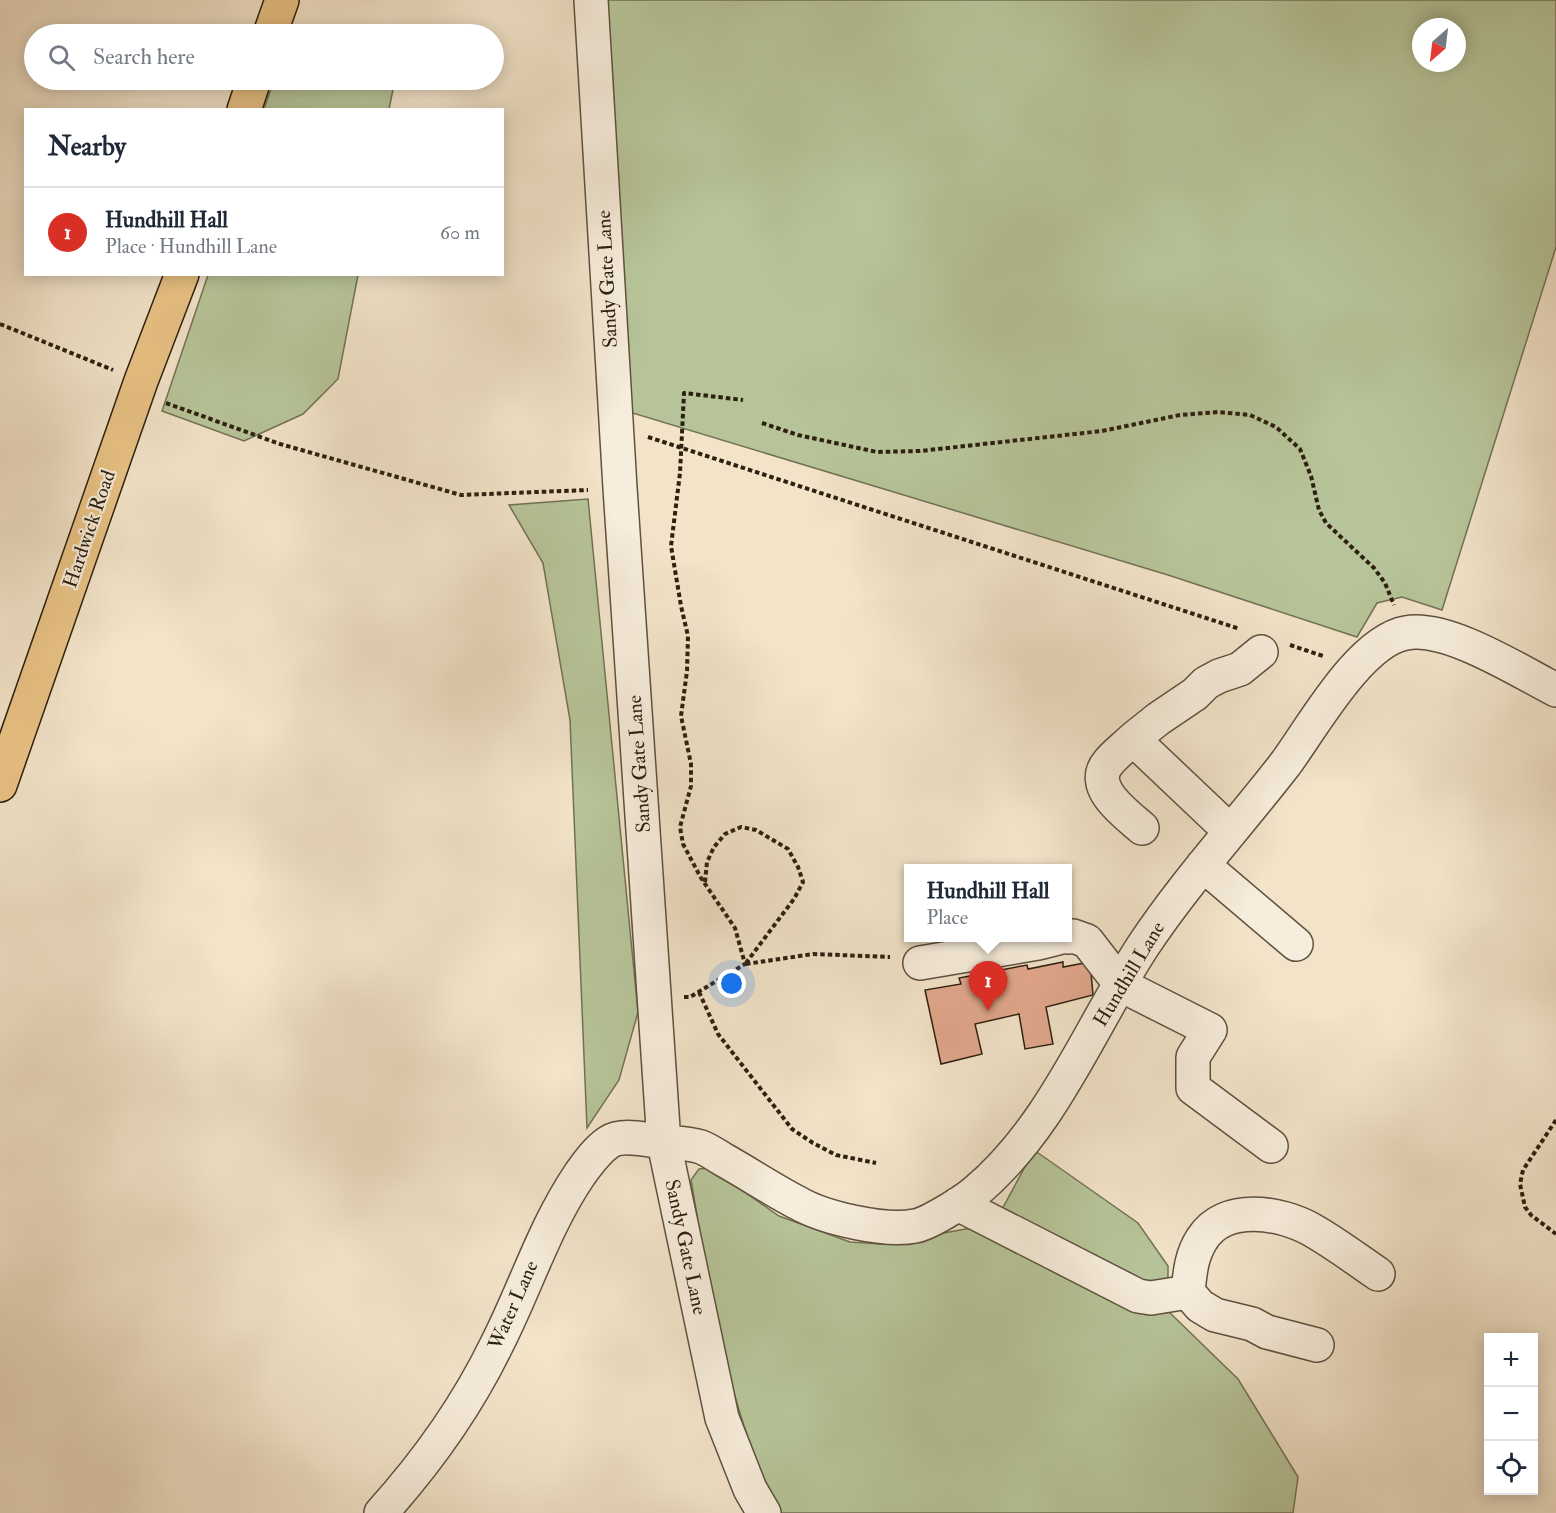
<!DOCTYPE html>
<meta charset="utf-8">
<style>
:root{--surface:#fff;--page:#f6f6f7;--text:#1f2937;--muted:#747a83;--line:#e0e1e3;--accent:#d93025}
body{margin:0;font-family:"IM FELL Double Pica",serif;background:var(--page);color:var(--text)}
.controls{position:absolute;right:18px;bottom:18px;display:grid;overflow:hidden;border-radius:0px;box-shadow:0 3px 15px #0003}
.controls button{width:54px;height:54px;display:grid;place-items:center;padding:0;border:0;border-bottom:2px solid var(--line);background:var(--surface);color:var(--text);font:30px sans-serif}
.compass{position:absolute;left:1412px;top:18px;width:54px;height:54px;border-radius:50%;background:var(--surface);box-shadow:0 3px 15px #0003;rotate:208deg}
.you{position:absolute;left:732px;top:984px;width:21px;height:21px;margin:-15px;border:4px solid #fff;border-radius:50%;background:#1a73e8;box-shadow:0 0 0 9px #1a73e833}
.badge{display:grid;place-items:center;width:39px;height:39px;border-radius:50%;background:var(--accent);color:#fff;font-size:20px;font-weight:700}
.pin{position:absolute;translate:-50% -50px;filter:drop-shadow(0 2px 3px #0008)}
.pin::after{content:'';position:absolute;top:32px;width:21px;height:18px;background:inherit;clip-path:polygon(0 0,100% 0,50% 100%)}
.popup{position:absolute;left:904px;top:864px;width:168px;height:78px;box-sizing:border-box;display:grid;place-content:center;border-radius:0px;background:var(--surface);filter:drop-shadow(0 2px 4px #0005);font-size:20px;white-space:nowrap;color:var(--muted)}
.popup b{font-size:22px;color:var(--text)}
.popup::after{content:'';position:absolute;left:50%;top:100%;margin-left:-12px;border:12px solid transparent;border-top-color:var(--surface)}
.list{margin:0;padding:0;list-style:none}
h2{display:flex;justify-content:space-between;align-items:center;height:78px;margin:0;padding:0 24px;font-size:26px}
h2 small{font-size:20px;font-weight:400;color:var(--muted)}
.list li{display:grid;grid-template-columns:39px 1fr auto;gap:18px;align-items:center;box-sizing:border-box;height:90px;padding:0 24px;border-top:2px solid var(--line)}
.list b{display:block;font-size:22px;white-space:nowrap}
.list p{margin:0;font-size:20px;white-space:nowrap;color:var(--muted)}
.list em{font-size:20px;font-style:normal;color:var(--muted)}
.icon{flex:none;width:33px;height:33px;fill:none;stroke:currentColor;stroke-width:2;stroke-linecap:round;stroke-linejoin:round}
.map{position:relative;flex:none;width:1556px;height:1513px;overflow:hidden}
.search{position:absolute;background:var(--surface);box-shadow:0 3px 15px #0003;left:24px;top:24px;width:480px;height:66px;display:flex;align-items:center;gap:15px;box-sizing:border-box;padding:0 21px;border-radius:33px;color:var(--muted);font-size:22px}
.panel{position:absolute;background:var(--surface);box-shadow:0 3px 15px #0003;left:24px;top:108px;width:480px;height:168px;border-radius:0px}
.map>svg:first-child{display:block}
</style>
<div class="map">
<svg width="1556" height="1513" viewBox="0 0 1556 1513">
<rect width="100%" height="100%" fill="#f2e3c9"/>
<filter id="stains"><feTurbulence type="fractalNoise" baseFrequency=".00333" numOctaves="4"/><feColorMatrix values="0 0 0 0 .2 0 0 0 0 .09 0 0 0 0 .02 0 0 0 .5 -.17"/></filter>
<radialGradient id="worn" r=".72"><stop offset=".6" stop-color="#630" stop-opacity="0"/><stop offset="1" stop-color="#630" stop-opacity=".3"/></radialGradient>
<path fill="#b7c499" stroke="#727254" stroke-width="1.5" fill-rule="evenodd" d="M605 0H1556V247L1442 610 1402 597 1377 603 1357 637 1168 575 626 411ZM1421 27H1457V63H1421Z
M274 80H395L389 109H264Z
M208 275H358L338 379 303 414 244 441 162 411Z
M588 499 638 1012 619 1080 587 1128 570 720 543 563 509 505Z
M1034 1150 1138 1223 1168 1266V1311L1238 1379 1298 1477 1293 1513H779C728 1411 710 1291 691 1180L699 1169 710 1168 779 1216 850 1242 881 1244 994 1224Z"/>
<path fill="#e2a88c" stroke="#2d2010" stroke-width="1.5" d="M1063 962V967L1090 962 1093 995 1046 1007 1053 1044 1025 1049 1019 1014 975 1024 982 1054 941 1064 925 990 961 984 959 978 1027 965 1028 969Z"/>
<g fill="none" stroke-linecap="round" stroke-linejoin="round">
<g stroke="#5e513e" stroke-width="36">
<path id="minor" d="M591 0 620 488 664 1143 722 1418 750 1489 764 1513
M1133 739 1158 719 1195 694 1206 683 1219 676 1240 669 1261 652
M1142 828C1126 814 1088 787 1108 763 1115 754 1125 747 1133 739L1230 831
M1203 865 1296 944
M1068 937 1073 936 1087 941 1121 985 1210 1030 1193 1057V1088L1271 1146
M920 963 1038 943 1058 938
M958 1204 1138 1296 1151 1298 1188 1292C1190 1273 1191 1256 1202 1239 1224 1203 1281 1212 1312 1230 1335 1243 1356 1259 1378 1274
M1188 1292 1200 1306 1215 1315 1252 1324 1267 1332 1317 1345
M381 1513C427 1462 467 1406 497 1344 526 1287 544 1227 580 1174 588 1163 597 1150 609 1142 620 1135 637 1138 650 1140 666 1143 686 1142 701 1147 709 1150 717 1156 724 1160 749 1174 773 1190 798 1203 824 1218 885 1232 915 1226 928 1224 963 1202 974 1193 1053 1127 1089 1029 1143 946 1186 881 1239 824 1286 763 1313 726 1360 641 1406 633 1447 625 1519 671 1556 690"/>
</g>
<g stroke="#2d2010" stroke-width="36">
<path id="major" d="M270 34 282 0
M244 110 254 80
M0 785 141 381 182 274"/>
</g>
<path stroke="#2d2010" stroke-width="4" stroke-dasharray="4.5 3" stroke-linecap="butt" d="M0 324 113 370
M166 403 280 444 461 495 588 490
M762 423 798 435 877 452 920 451 1102 431 1180 415 1218 412 1250 415 1276 427 1300 449 1311 476 1319 510 1326 523 1374 568 1385 583 1394 605
M648 437 1240 629
M1290 645 1323 656
M705 882 707 862 714 847 725 834 741 827 756 830 788 849 798 867 803 882 794 899 746 963
M746 964 813 954 890 957
M699 992 718 1034 792 1129 813 1143 836 1155 876 1163
M684 997H690L745 964 735 928 701 878 683 844 680 827 691 786V764L681 716 687 671 688 636 681 606 671 546 680 473 684 393 743 400
M1556 1120 1523 1170 1520 1184 1525 1207 1531 1215 1556 1234"/>
<use href="#minor" stroke="#f7eddc" stroke-width="33"/>
<use href="#major" stroke="#e9c284" stroke-width="33"/>
</g>
<g text-anchor="middle" dominant-baseline="central" stroke-width="4.5" stroke-linejoin="round" paint-order="stroke">
<g font-size="20" fill="#2d2010" stroke="#f7eddc">
<text transform="translate(607 279) rotate(-93)">Sandy Gate Lane</text>
<text transform="translate(89 529) rotate(-71)">Hardwick Road</text>
<text transform="translate(639 764) rotate(-94)">Sandy Gate Lane</text>
<text transform="translate(1129 974) rotate(-59)">Hundhill Lane</text>
<text transform="translate(686 1247) rotate(78)">Sandy Gate Lane</text>
<text transform="translate(513 1305) rotate(-66)">Water Lane</text>
</g>
</g>
<rect width="100%" height="100%" filter="url(#stains)"/>
<rect width="100%" height="100%" fill="url(#worn)"/>
</svg>
<div class="controls">
<button>+</button>
<button>−</button>
<button><svg class="icon" aria-label="locate" viewBox="0 0 24 24"><circle cx="12" cy="12" r="6"/><path d="M12 2v4M12 18v4M2 12h4M18 12h4"/></svg></button>
</div>
<svg class="compass" viewBox="-18 -18 36 36"><path d="M0-13l5 13h-10z" fill="#e53935"/><path d="M0 13l5-13h-10z" fill="#747a83"/></svg>
<div class="you"></div>
<div class="pin badge" style="left:988px;top:1011px">1</div>
<div class="popup"><b>Hundhill Hall</b>Place</div>
<div class="search"><svg class="icon" aria-label="search" viewBox="0 0 24 24"><circle cx="10" cy="10" r="6"/><path d="M15 15l6 6"/></svg>Search here</div>
<section class="panel">
<h2>Nearby<small></small></h2>
<ul class="list">
<li><span class="badge">1</span><div><b>Hundhill Hall</b><p>Place · Hundhill Lane</p></div><em>60 m</em></li>
</ul>
</section>
</div>
